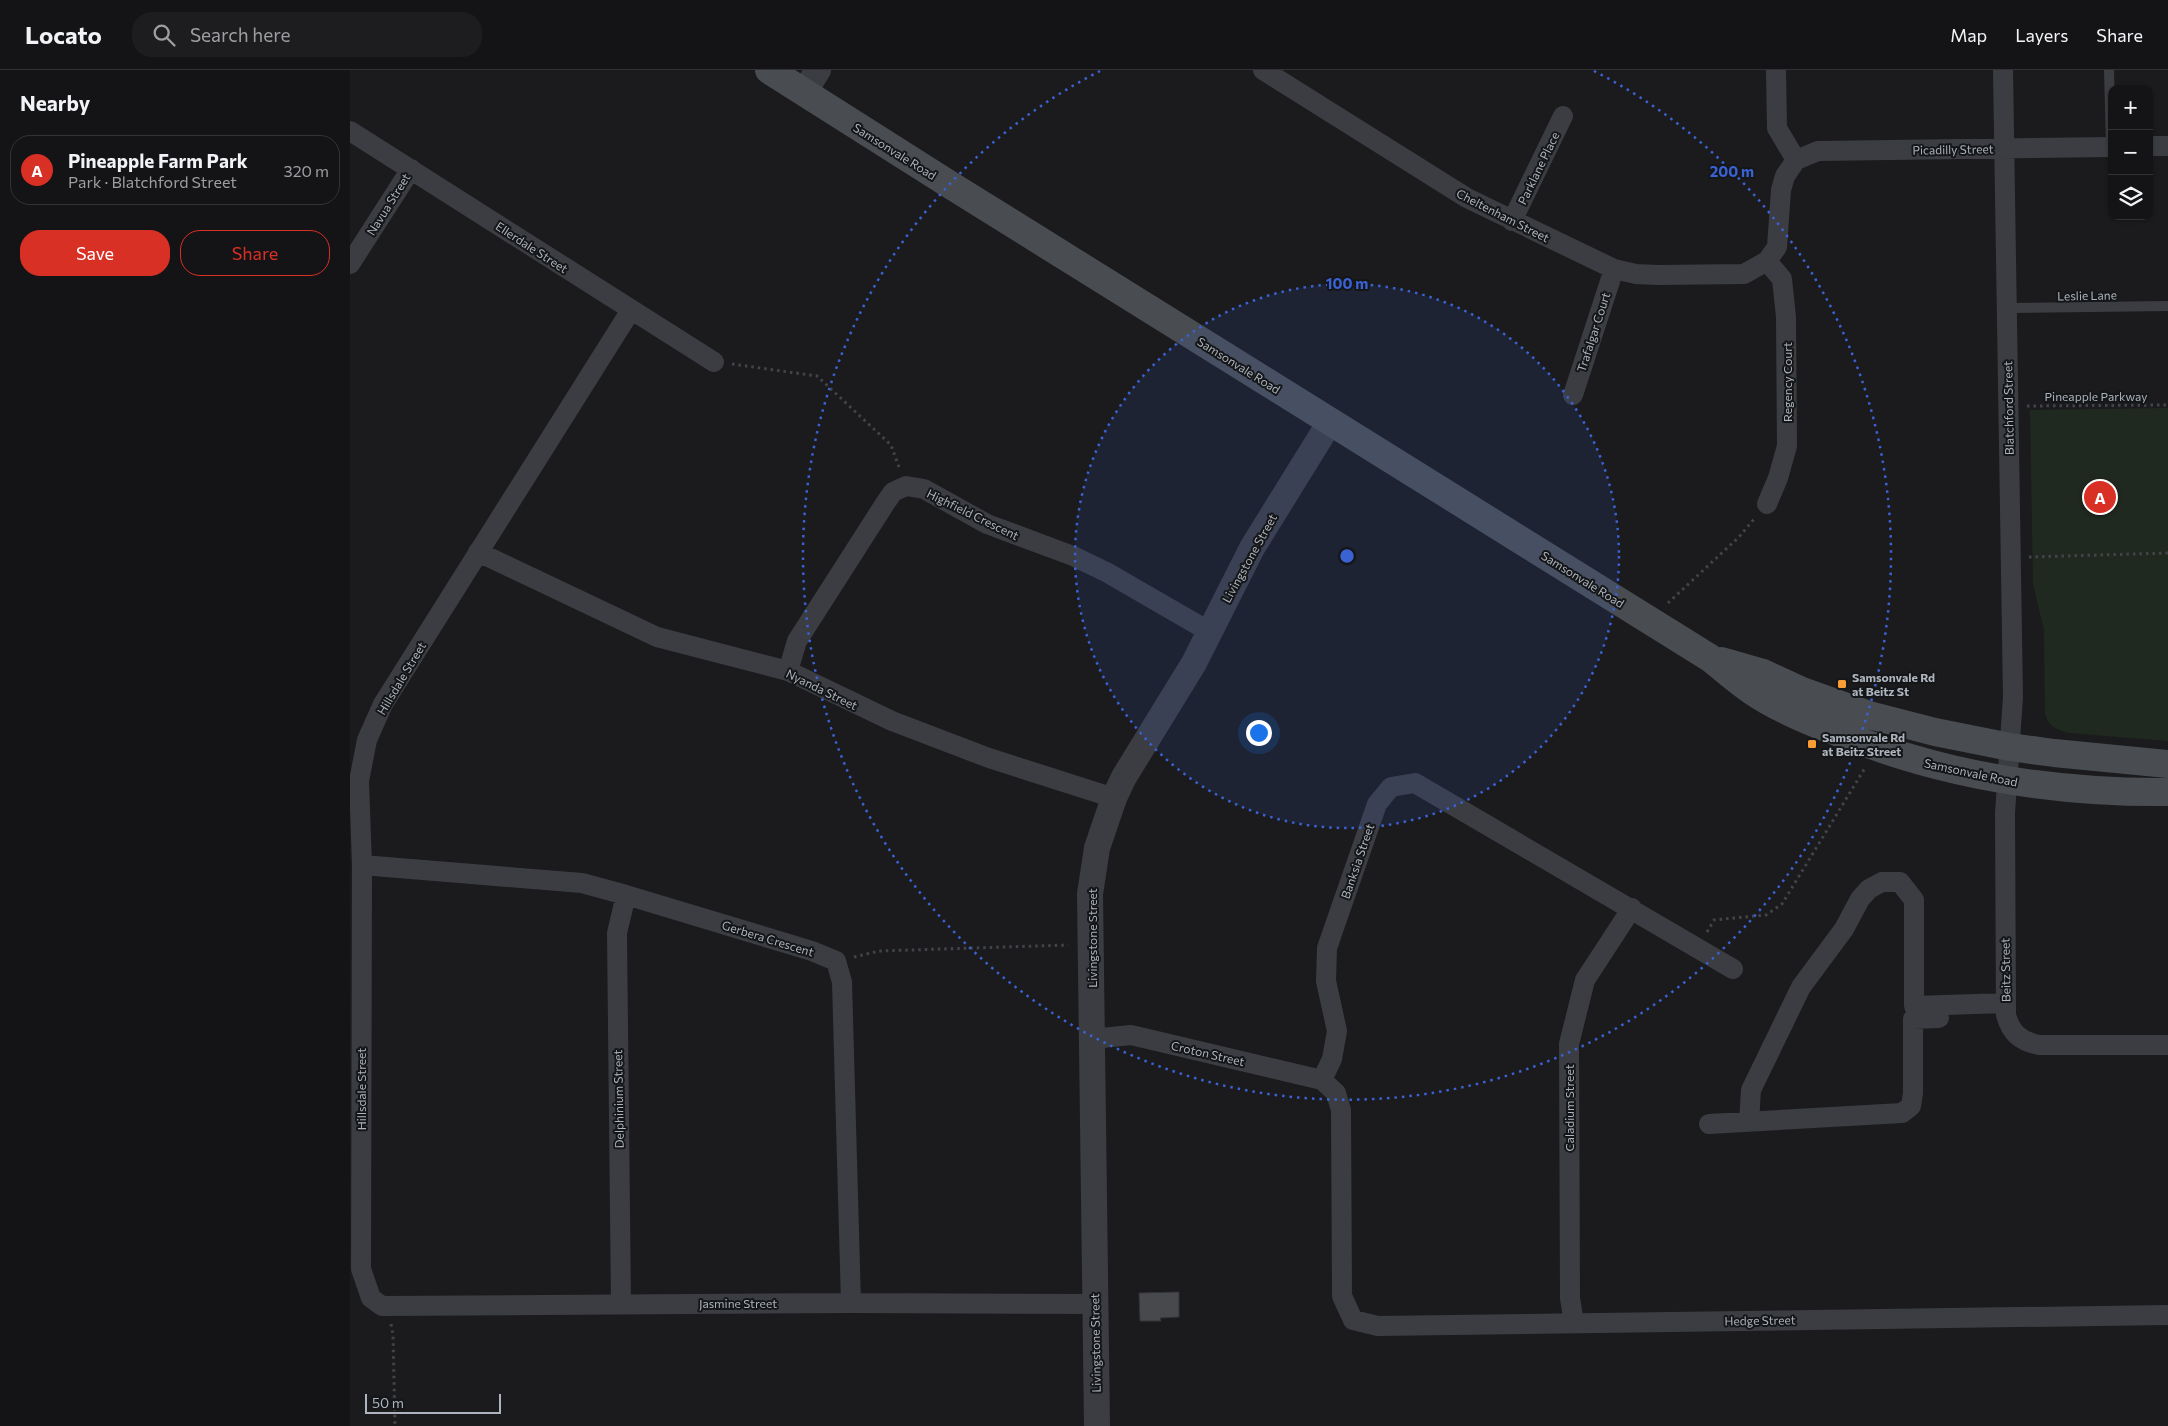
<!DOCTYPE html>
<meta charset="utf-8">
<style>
:root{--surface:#141416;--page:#1d1d1f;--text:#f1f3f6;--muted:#9d9ea1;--line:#333335;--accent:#d93025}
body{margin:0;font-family:Commissioner,sans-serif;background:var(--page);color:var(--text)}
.controls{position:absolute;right:15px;top:15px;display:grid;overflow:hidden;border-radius:10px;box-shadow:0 1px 4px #0004}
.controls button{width:45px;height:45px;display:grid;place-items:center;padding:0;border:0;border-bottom:1px solid var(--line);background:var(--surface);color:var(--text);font:25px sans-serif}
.scale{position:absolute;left:15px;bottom:12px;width:136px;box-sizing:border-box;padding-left:5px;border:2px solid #adb4bd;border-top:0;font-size:14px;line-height:18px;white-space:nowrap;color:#adb4bd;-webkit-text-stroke:4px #151618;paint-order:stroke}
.you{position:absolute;left:908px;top:662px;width:18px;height:18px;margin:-12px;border:4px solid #fff;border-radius:50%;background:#1a73e8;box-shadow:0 0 0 8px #1a73e833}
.badge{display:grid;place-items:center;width:32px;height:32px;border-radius:50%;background:var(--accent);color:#fff;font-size:16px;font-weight:700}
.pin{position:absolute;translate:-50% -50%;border:2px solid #fff;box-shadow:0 1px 5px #0006}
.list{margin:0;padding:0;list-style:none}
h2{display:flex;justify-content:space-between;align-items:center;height:65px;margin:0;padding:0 20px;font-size:21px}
h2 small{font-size:16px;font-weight:400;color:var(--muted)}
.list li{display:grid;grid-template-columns:32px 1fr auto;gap:15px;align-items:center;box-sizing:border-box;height:70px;margin:0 10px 10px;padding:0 10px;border:1px solid var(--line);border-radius:20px}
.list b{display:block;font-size:19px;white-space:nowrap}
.list p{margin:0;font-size:16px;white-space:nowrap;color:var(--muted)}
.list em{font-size:16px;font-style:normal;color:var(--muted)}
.actions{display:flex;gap:10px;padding:15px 20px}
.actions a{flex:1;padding:11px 0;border:1px solid var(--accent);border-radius:20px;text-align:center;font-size:18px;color:var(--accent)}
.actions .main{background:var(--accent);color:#fff}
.icon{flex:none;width:28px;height:28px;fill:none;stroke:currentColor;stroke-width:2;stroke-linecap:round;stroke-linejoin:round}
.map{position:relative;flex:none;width:1818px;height:1356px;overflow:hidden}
header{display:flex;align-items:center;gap:30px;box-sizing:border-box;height:70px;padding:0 25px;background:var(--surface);border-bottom:1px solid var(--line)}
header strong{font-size:24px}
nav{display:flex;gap:28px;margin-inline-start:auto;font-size:18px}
.search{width:350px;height:45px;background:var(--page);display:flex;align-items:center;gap:12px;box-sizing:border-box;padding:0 18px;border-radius:20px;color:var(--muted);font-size:19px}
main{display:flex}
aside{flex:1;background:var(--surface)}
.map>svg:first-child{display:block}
</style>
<header>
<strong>Locato</strong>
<div class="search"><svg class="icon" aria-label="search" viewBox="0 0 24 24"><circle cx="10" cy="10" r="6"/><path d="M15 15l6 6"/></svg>Search here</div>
<nav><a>Map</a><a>Layers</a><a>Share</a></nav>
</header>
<main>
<aside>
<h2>Nearby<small></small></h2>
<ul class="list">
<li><span class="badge">A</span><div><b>Pineapple Farm Park</b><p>Park · Blatchford Street</p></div><em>320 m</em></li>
</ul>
<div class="actions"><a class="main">Save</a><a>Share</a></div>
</aside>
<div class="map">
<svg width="1818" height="1356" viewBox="0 0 1818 1356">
<rect width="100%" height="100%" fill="#1b1b1d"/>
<path fill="#202920" d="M1818 338V671L1720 663C1707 660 1699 657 1695 644L1694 560 1683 514 1680 340Z"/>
<path fill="#47494d" stroke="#343539" d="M829 1222V1247L810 1248 811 1251H790L789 1223Z"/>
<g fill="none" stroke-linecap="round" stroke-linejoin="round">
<path stroke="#414549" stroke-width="3" stroke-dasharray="2.5 4" stroke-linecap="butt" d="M382 294 467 306 541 375 550 400
M1677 336 1818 335
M1679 487 1818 483
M1318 533 1389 467 1405 448
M1357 862 1364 850 1416 845 1432 834 1515 698
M504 887 529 881 718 875
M41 1254 43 1265 45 1356"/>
<path stroke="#3b3d42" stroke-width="10" d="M1759 0 1761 77
M1656 238 1818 236"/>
<path stroke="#3b3d42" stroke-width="20" d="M913 0 1117 128 1264 199 1286 204 1308 205 1394 204 1417 191 1427 177 1431 120 1435 106 1446 90 1427 58 1426 0
M1653 0 1663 627 1655 743 1656 945C1661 963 1670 971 1689 975H1818
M0 61 364 292
M1799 76H1818
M1446 90 1468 81 1762 77
M1162 151 1213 46
M0 194 61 99
M281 240 33 634 17 670 9 711 12 795 11 1199 21 1228 32 1236 501 1233 745 1234
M1223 325 1264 199
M1417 434 1428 408 1437 376 1436 247 1432 209 1417 191
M128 482 307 567 438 601 542 651 639 688 764 728
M438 601 447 571 536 432 543 422 556 416 574 419 637 454 723 486 758 503 860 562
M12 795 232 813 276 825 462 881 486 891 492 912 501 1233
M742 969 781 965 972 1010 986 1023 991 1040 992 1226 1003 1250 1028 1256 1818 1245
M972 1010 982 989 987 961 976 911 977 878 1027 734 1041 717 1065 713 1383 899
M1399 1052 1401 1020 1451 917 1494 859 1510 829 1519 819 1532 812H1550L1564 830V936L1656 933
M1359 1054 1552 1043 1561 1036 1563 1023V949L1589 948
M271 1234 267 863 276 825
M1224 1253 1220 1228 1219 974 1235 910 1282 838"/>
<path stroke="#3b3d42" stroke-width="26" d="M454 22 468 0
M747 1356 740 824 747 778 764 728 774 707 844 593 902 478 980 352"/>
<path stroke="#494d52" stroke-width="28" d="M419 0 602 116 1360 588C1374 599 1387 611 1402 621 1427 638 1456 650 1484 661 1590 705 1703 723 1818 722
M1371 591 1413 603 1452 621 1519 645 1585 662 1660 677 1704 683 1818 694"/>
</g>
<circle cx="997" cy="486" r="272" fill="#3a62d3" fill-opacity=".12"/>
<g fill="none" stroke="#3a62d3" stroke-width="2.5" stroke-dasharray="2.5 5">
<circle cx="997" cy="486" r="272"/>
<path d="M1244 1A544 544 0 1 1 750 1"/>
</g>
<g fill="#fa9c36" stroke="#151618" stroke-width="2">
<rect x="1487" y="609" width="10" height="10" rx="2.5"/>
<rect x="1457" y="669" width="10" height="10" rx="2.5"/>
</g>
<g text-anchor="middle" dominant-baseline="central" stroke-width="4" stroke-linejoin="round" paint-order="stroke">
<g font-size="12" fill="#adb4bd" stroke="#151618">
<text transform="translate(1603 79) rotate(-1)">Picadilly Street</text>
<text transform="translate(545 81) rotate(32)">Samsonvale Road</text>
<text transform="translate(1188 98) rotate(-64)">Parklane Place</text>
<text transform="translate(38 134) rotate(-58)">Navua Street</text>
<text transform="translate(1153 145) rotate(27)">Cheltenham Street</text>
<text transform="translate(182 177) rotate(33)">Ellerdale Street</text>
<text transform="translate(1737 225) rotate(-1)">Leslie Lane</text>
<text transform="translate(1243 262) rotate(-72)">Trafalgar Court</text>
<text transform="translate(889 295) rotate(32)">Samsonvale Road</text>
<text transform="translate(1437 312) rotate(-90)">Regency Court</text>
<text x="1746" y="326">Pineapple Parkway</text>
<text transform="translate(1658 338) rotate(-91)">Blatchford Street</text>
<text transform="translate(623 444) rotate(26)">Highfield Crescent</text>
<text transform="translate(899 488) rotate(-61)">Livingstone Street</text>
<text transform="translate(1233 509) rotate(32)">Samsonvale Road</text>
<text transform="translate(51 608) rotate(-59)">Hillsdale Street</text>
<text transform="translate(472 619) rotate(26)">Nyanda Street</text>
<text transform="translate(1621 702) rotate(12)">Samsonvale Road</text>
<text transform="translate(1007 791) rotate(-71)">Banksia Street</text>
<text transform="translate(418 868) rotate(17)">Gerbera Crescent</text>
<text transform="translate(742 868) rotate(-90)">Livingstone Street</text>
<text transform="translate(1655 900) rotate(-91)">Beitz Street</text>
<text transform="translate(858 983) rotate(13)">Croton Street</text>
<text transform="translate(11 1019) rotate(-90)">Hillsdale Street</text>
<text transform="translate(268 1029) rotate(-91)">Delphinium Street</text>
<text transform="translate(1219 1038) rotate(-90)">Caladium Street</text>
<text x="388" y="1233">Jasmine Street</text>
<text transform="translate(1410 1250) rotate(-1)">Hedge Street</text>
<text transform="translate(745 1273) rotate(-91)">Livingstone Street</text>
</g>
<g font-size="12" font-weight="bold" fill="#adb4bd" stroke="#151618" text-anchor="start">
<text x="1502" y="607">Samsonvale Rd<tspan x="1502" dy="14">at Beitz St</tspan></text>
<text x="1472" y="667">Samsonvale Rd<tspan x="1472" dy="14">at Beitz Street</tspan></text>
</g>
</g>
<circle cx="997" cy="486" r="8" fill="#3a62d3" stroke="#151618" stroke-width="2.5"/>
<g font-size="15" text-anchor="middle" font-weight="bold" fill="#3a62d3" stroke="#151618" stroke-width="4" stroke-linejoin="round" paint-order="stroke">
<text x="1382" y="107">200 m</text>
<text x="997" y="219">100 m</text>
</g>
</svg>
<div class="controls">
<button>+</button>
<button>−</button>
<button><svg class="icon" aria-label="layers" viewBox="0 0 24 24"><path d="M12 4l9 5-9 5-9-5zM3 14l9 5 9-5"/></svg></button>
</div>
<div class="scale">50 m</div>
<div class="you"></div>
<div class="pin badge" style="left:1750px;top:427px">A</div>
</div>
</main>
